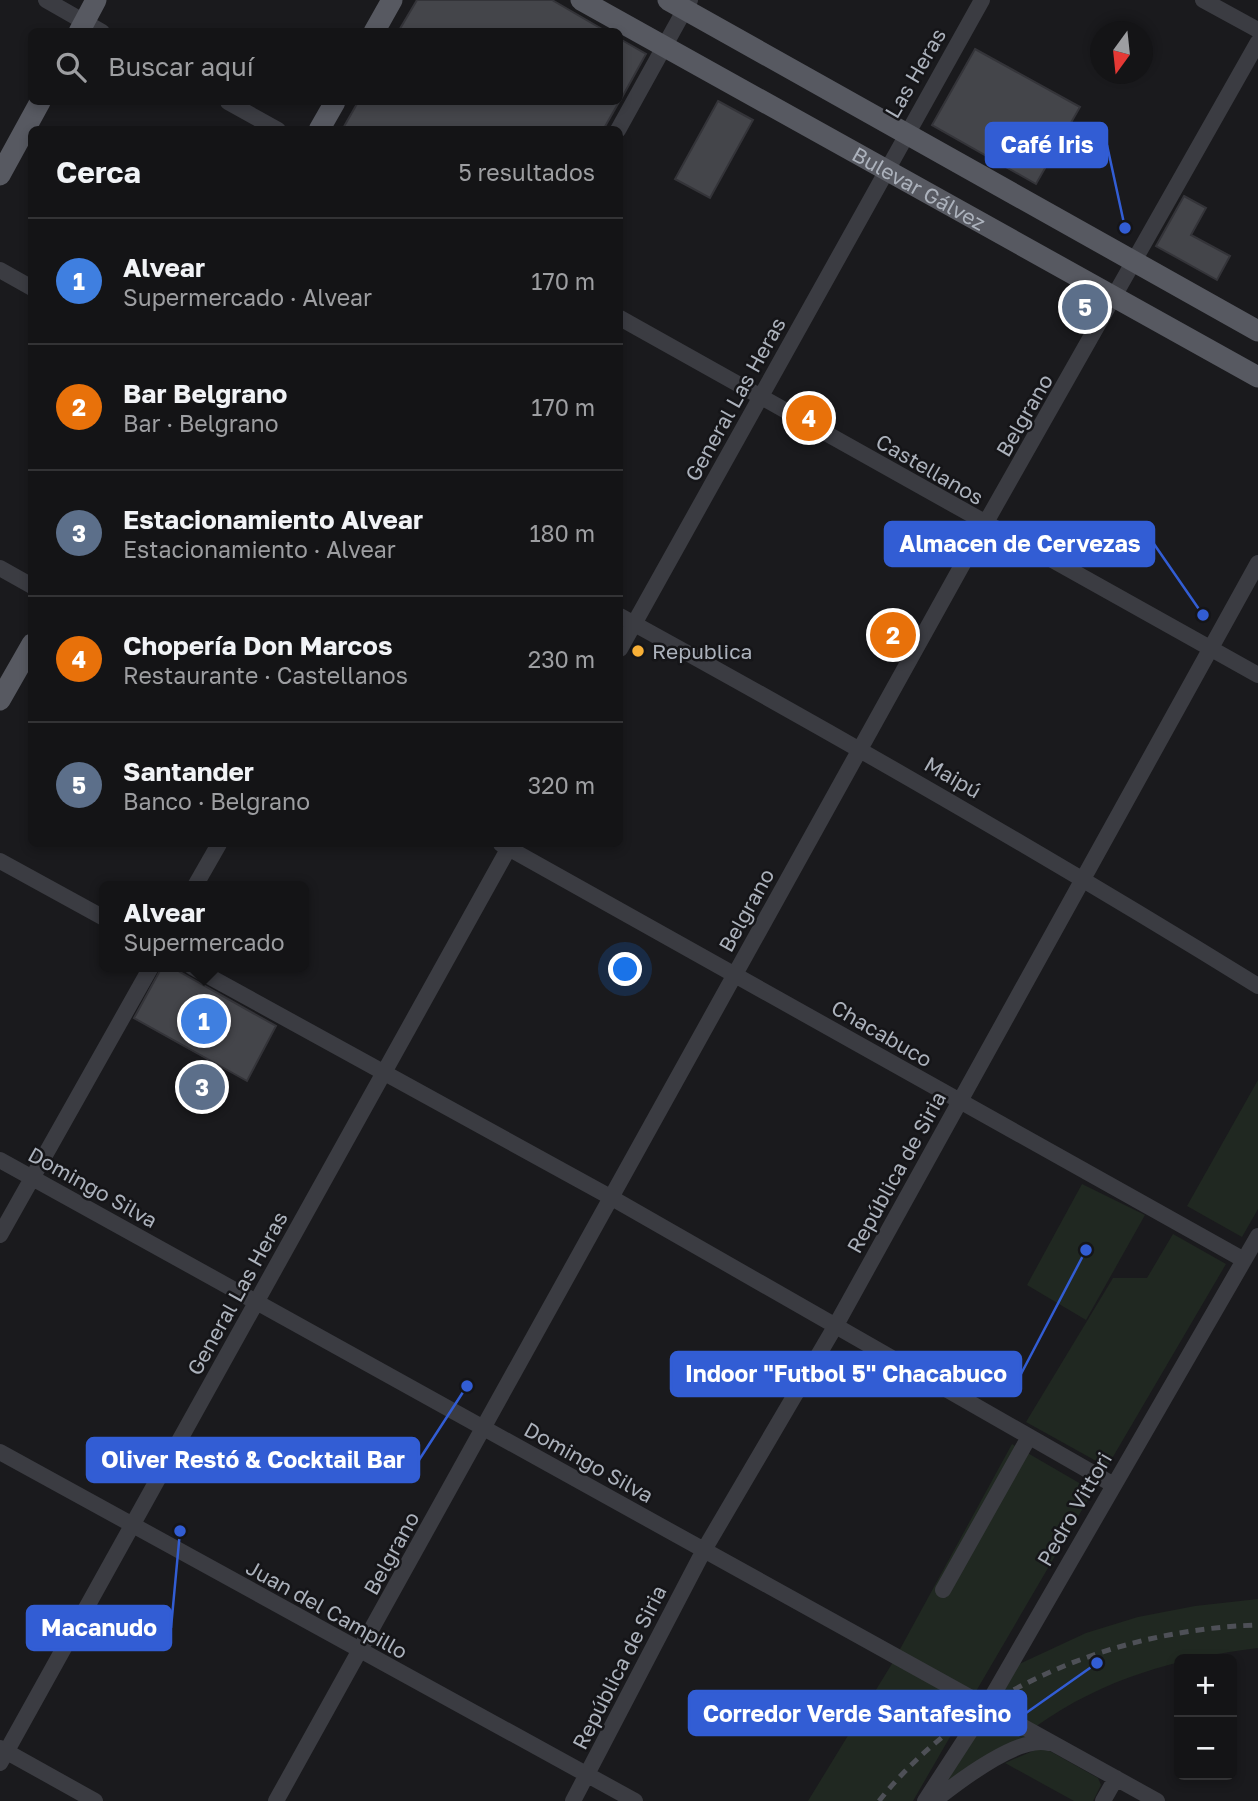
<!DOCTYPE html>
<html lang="es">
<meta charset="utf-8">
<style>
:root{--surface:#141416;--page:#1d1d1f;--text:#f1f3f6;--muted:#9d9ea1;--line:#333335;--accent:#7c3aed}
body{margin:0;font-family:"Golos Text",sans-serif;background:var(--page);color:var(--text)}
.controls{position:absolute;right:21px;bottom:21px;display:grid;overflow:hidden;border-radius:10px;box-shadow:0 4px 10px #0003}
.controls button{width:63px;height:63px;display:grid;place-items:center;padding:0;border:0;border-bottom:2px solid var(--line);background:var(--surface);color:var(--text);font:35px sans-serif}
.compass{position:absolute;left:1090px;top:21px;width:63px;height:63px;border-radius:50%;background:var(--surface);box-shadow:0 4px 10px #0003;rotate:195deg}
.you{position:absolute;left:626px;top:970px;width:24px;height:24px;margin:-18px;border:5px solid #fff;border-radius:50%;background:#1a73e8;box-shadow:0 0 0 10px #1a73e833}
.badge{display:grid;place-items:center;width:46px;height:46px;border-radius:50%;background:var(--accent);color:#fff;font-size:23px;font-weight:700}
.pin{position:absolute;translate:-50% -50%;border:4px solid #fff;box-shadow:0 2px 7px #0006}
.popup{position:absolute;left:99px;top:881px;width:210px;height:91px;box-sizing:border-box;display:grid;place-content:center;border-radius:10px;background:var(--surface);filter:drop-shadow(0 2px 5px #0005);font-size:23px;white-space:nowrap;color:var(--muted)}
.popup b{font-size:26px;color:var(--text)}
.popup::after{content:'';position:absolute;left:50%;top:100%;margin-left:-14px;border:14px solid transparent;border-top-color:var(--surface)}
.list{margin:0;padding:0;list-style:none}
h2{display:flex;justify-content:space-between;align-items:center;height:91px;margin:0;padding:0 28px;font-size:30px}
h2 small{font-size:23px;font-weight:400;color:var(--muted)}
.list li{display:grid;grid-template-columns:46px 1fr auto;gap:21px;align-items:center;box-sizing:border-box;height:126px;padding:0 28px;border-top:2px solid var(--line)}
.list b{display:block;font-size:26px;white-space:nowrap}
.list p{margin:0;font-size:23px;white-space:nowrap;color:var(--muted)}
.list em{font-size:23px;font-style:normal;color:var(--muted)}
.icon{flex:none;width:38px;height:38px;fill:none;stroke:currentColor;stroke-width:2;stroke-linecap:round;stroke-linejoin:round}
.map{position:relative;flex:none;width:1258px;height:1801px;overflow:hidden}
.search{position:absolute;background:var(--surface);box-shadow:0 4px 10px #0003;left:28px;top:28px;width:595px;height:77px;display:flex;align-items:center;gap:18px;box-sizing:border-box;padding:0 24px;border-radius:10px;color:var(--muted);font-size:26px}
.panel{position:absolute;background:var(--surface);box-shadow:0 4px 10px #0003;left:28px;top:126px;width:595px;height:721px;border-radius:10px}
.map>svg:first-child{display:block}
</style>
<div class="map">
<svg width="1258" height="1801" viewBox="0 0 1258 1801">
<rect width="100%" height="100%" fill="#1a1a1d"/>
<path fill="#202821" d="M1258 1080V1209L1242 1237 1187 1206Z
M1082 1184 1145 1215 1086 1320 1027 1285Z
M1173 1234 1226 1264 1107 1467 1026 1422 1113 1278H1147Z
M1012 1444 1093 1491 975 1693 899 1651Z
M1258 1599V1648C1177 1658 1104 1678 1035 1727L988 1700 1006 1670 1086 1633 1138 1617 1195 1606Z
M893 1662 969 1704 913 1801H808Z
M983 1710 1028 1736 936 1791Z
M1035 1750H1048L1098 1778 1101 1785 1093 1801H1074L1005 1763Z"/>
<path fill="#44454a" stroke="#343439" stroke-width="2" d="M417 0H552L607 32H398Z
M620 39 646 54 620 101Z
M975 49 1080 107 1036 184 932 125Z
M718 101 753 120 710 198 675 179Z
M358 102H619L603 130H342Z
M1184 196 1206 208 1191 235 1230 256 1217 280 1156 246Z
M162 967H171L276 1026 247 1081 134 1018Z"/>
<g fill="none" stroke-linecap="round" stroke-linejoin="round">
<path stroke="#3b3c42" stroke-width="16" d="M46 0 102 32
M1203 0 1258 30
M228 102 278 130
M618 130 690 0
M0 270 32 288
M620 318 1258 675
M0 568 32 586
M620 616C835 734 1048 856 1258 986
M620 649 982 0
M501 844 1244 1260
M0 861 104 918
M195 886 219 844
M192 967 612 1198 1112 1484
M0 1160 1157 1801
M0 1235 151 967
M0 1452 635 1801
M943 1590 1029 1437
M0 1748 95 1801
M0 1763 511 844
M276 1801 985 524 1258 42
M573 1801 704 1550 836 1325 1258 563
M925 1801 986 1707 1258 1236
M934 1801C958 1782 1019 1735 1049 1743
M1103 1801 1116 1778"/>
<g stroke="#575961" stroke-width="21">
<path id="s1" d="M581 0 1258 377"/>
<path d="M668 0 1258 331"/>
<path d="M79 32 96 0"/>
<path d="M374 32 392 0"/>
<path d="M319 130 335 102"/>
<path d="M0 175 40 102"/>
<path d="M0 700 32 644"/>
</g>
<path stroke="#4e5057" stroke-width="5" stroke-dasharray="9 7" stroke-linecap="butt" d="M879 1801C967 1689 1118 1629 1258 1625"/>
</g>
<circle fill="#f8b037" stroke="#151518" stroke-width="2.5" cx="638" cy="651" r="7"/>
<g text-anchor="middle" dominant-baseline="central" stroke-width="5" stroke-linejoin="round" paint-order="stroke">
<g font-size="21" fill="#acb2bc" stroke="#151518">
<text transform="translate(915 73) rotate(-60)">Las Heras</text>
<text stroke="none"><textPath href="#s1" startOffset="387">Bulevar Gálvez</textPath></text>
<text transform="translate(735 399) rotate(-61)">General Las Heras</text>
<text transform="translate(1024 415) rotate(-60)">Belgrano</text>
<text transform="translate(930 469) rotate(30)">Castellanos</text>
<text transform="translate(953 777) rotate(30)">Maipú</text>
<text transform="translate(746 910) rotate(-61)">Belgrano</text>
<text transform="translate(882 1033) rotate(30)">Chacabuco</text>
<text transform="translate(896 1172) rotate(-61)">República de Siria</text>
<text transform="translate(93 1187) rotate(29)">Domingo Silva</text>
<text transform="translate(237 1293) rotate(-61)">General Las Heras</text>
<text transform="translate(589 1462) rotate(29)">Domingo Silva</text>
<text transform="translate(1074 1509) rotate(-60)">Pedro Vittori</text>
<text transform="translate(391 1553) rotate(-61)">Belgrano</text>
<text transform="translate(327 1609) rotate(29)">Juan del Campillo</text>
<text transform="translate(619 1667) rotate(-63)">República de Siria</text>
</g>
<g font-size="21" fill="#acb2bc" stroke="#151518" text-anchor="start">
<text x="652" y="651">Republica</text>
</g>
</g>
<path fill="none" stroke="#325dd4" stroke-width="2.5" d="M1125 228L1107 145M1203 615L1154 544M1086 1250L1021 1374M467 1386L419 1460M180 1531L171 1628M1097 1663L1026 1713"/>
<g fill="#325dd4" stroke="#151518" stroke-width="2.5">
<circle cx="1125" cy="228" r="7"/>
<circle cx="1203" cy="615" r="7"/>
<circle cx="1086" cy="1250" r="7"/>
<circle cx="467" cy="1386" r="7"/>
<circle cx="180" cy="1531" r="7"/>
<circle cx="1097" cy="1663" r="7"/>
</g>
<g fill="#325dd4" stroke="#325dd4" stroke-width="2.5">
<rect x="986" y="123" width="121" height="44" rx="7"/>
<rect x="885" y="522" width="269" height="44" rx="7"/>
<rect x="671" y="1352" width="350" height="44" rx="7"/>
<rect x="87" y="1438" width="332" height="44" rx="7"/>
<rect x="27" y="1606" width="144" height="44" rx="7"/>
<rect x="689" y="1691" width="337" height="44" rx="7"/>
</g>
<g font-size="23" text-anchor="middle" font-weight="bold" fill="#fff">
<text x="1047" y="153">Café Iris</text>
<text x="1020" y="552">Almacen de Cervezas</text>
<text x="846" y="1382">Indoor "Futbol 5" Chacabuco</text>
<text x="253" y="1468">Oliver Restó &amp; Cocktail Bar</text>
<text x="99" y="1636">Macanudo</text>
<text x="857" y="1722">Corredor Verde Santafesino</text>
</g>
</svg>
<div class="controls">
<button>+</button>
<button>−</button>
</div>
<svg class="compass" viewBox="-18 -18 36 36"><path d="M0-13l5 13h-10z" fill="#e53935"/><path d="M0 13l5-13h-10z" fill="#9d9ea1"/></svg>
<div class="you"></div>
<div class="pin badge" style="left:204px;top:1021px;background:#3f7fe0">1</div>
<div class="popup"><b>Alvear</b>Supermercado</div>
<div class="pin badge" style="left:893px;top:635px;background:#e8710a">2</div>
<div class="pin badge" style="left:202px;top:1087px;background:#5c6f8a">3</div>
<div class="pin badge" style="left:809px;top:418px;background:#e8710a">4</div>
<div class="pin badge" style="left:1085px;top:307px;background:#5c6f8a">5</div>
<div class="search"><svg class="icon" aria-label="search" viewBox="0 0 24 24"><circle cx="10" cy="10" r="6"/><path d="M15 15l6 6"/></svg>Buscar aquí</div>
<section class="panel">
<h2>Cerca<small>5 resultados</small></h2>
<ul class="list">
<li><span class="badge" style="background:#3f7fe0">1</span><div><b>Alvear</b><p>Supermercado · Alvear</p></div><em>170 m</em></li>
<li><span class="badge" style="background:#e8710a">2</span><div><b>Bar Belgrano</b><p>Bar · Belgrano</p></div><em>170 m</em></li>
<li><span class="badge" style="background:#5c6f8a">3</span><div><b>Estacionamiento Alvear</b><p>Estacionamiento · Alvear</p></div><em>180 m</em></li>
<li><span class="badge" style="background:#e8710a">4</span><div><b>Chopería Don Marcos</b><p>Restaurante · Castellanos</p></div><em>230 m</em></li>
<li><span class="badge" style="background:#5c6f8a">5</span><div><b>Santander</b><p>Banco · Belgrano</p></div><em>320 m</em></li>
</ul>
</section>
</div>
